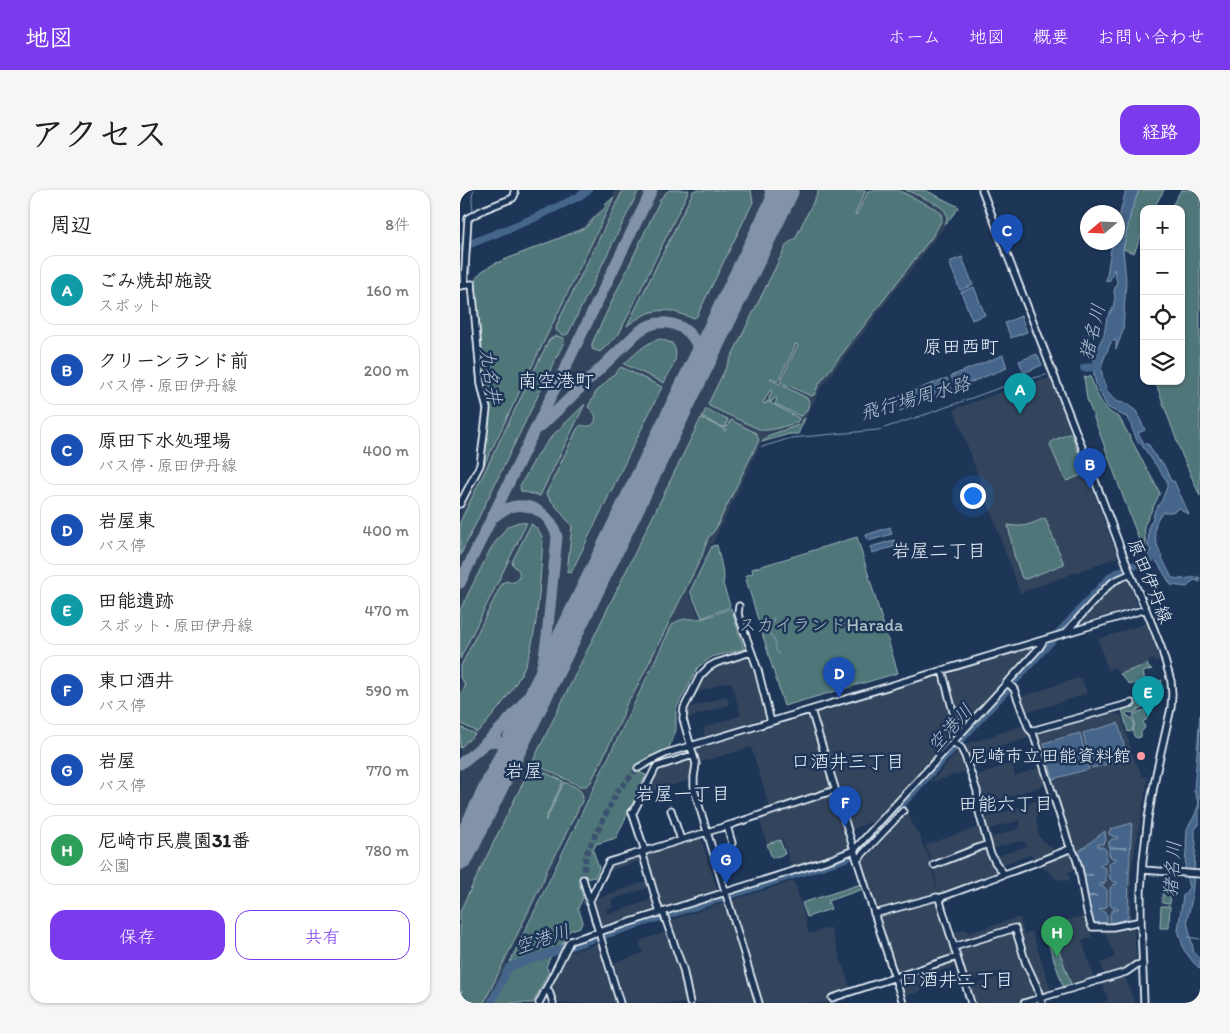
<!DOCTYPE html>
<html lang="ja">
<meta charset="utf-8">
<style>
:root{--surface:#fff;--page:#f6f6f6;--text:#202124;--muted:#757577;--line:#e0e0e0;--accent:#7c3aed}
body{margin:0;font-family:Itim,"Klee One",sans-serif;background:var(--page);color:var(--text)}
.controls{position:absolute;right:15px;top:15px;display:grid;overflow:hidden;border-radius:10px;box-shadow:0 1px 4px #0004}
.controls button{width:45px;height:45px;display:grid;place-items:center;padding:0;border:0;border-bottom:1px solid var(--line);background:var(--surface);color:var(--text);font:25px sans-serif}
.compass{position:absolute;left:620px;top:15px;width:45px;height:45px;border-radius:50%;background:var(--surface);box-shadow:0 1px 4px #0004;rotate:251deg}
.you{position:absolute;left:512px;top:305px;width:18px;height:18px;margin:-12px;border:4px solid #fff;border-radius:50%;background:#1a73e8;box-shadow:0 0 0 8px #1a73e833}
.badge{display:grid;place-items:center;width:32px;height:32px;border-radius:50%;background:var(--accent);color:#fff;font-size:16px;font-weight:700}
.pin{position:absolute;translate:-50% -41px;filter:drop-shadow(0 1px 2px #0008)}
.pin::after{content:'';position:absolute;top:26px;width:18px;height:15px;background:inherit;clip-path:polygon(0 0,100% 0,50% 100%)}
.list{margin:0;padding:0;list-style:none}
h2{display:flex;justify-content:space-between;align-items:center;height:65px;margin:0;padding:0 20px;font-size:21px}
h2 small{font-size:16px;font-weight:400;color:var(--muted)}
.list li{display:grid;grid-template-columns:32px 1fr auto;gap:15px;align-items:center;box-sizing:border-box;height:70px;margin:0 10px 10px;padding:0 10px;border:1px solid var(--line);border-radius:15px}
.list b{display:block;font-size:19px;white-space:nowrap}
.list p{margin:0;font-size:16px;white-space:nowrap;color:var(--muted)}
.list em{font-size:16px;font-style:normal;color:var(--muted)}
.actions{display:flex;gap:10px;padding:15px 20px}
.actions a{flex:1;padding:11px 0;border:1px solid var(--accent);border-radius:15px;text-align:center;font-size:18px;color:var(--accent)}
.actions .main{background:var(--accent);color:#fff}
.icon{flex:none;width:28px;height:28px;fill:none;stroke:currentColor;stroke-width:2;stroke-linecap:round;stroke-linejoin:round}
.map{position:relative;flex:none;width:740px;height:813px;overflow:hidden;border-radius:15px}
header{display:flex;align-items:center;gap:30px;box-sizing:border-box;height:70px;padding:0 25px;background:var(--accent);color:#fff}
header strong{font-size:24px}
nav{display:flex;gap:28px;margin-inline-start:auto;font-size:18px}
.intro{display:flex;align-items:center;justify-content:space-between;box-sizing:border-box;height:120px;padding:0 30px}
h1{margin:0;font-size:35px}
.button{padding:12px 22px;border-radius:15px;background:var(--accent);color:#fff;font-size:18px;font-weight:700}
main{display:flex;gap:30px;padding:0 30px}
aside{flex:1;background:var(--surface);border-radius:15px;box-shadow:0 1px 4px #0004}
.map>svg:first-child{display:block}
</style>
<header>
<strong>地図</strong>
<nav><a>ホーム</a><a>地図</a><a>概要</a><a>お問い合わせ</a></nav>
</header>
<div class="intro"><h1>アクセス</h1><a class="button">経路</a></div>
<main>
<aside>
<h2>周辺<small>8件</small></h2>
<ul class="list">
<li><span class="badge" style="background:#0f9aa8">A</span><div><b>ごみ焼却施設</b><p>スポット</p></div><em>160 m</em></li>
<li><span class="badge" style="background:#1a4fb4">B</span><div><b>クリーンランド前</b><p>バス停 · 原田伊丹線</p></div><em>200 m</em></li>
<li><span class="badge" style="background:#1a4fb4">C</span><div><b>原田下水処理場</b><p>バス停 · 原田伊丹線</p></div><em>400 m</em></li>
<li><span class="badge" style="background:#1a4fb4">D</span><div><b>岩屋東</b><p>バス停</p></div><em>400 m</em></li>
<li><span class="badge" style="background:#0f9aa8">E</span><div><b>田能遺跡</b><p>スポット · 原田伊丹線</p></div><em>470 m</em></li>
<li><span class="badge" style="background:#1a4fb4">F</span><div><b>東口酒井</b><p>バス停</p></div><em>590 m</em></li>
<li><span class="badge" style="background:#1a4fb4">G</span><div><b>岩屋</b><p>バス停</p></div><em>770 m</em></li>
<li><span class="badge" style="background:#2e9e5b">H</span><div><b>尼崎市民農園31番</b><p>公園</p></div><em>780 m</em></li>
</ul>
<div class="actions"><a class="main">保存</a><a>共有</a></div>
</aside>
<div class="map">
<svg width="740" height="813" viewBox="0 0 740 813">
<rect width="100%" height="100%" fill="#1d3557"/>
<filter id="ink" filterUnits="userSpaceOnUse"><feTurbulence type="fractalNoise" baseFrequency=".02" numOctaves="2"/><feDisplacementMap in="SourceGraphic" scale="10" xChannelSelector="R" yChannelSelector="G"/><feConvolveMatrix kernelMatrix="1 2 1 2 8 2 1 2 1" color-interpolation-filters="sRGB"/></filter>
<g filter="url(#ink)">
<path fill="#31445d" d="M155 0H466L499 17 360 199 338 244 329 245 301 253 253 353 251 354 228 401 240 428H223L212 434 27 813H0V323L24 274 29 215 23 194 14 98 15 86 34 73 123 37 144 16 143 14 152 7Z
M590 188 658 367 560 403 494 219 558 196Z
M667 388 677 415V416L616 435 649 398Z
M687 433 699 470 696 472 691 469 688 474 660 484 653 477 648 481 638 449Z
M578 456 503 538H501L487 487 488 484Z
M288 464 291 466 307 527 245 547 243 538 281 525 271 492 259 494 250 498 233 504 240 489 245 483 255 475Z
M479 486 481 487 495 538V547L420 629 389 640 354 524Z
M621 487 627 503 593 515 565 522 560 507Z
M267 506 269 515 225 529V519Z
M649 523 661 525 675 572 679 577 682 586 688 587 671 683V728L653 734 636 736 632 734 611 651 575 544 577 541Z
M349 526 372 598 371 600 310 619 291 557 238 573 233 560Z
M567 534 571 547 530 560 532 567 510 574 503 556 504 555Z
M500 559 509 581 471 592Z
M230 568H232L234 575 231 590 213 595 184 606 197 578Z
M552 573 555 586 581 577 587 594 520 617 515 586Z
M374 603 391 658 389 660 333 680 322 649 307 654 299 627Z
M591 606 594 616 578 621 576 626 579 647 597 662 574 671 571 665 540 675 536 667 567 656 564 652 560 651 532 659 529 648 560 638 561 630 526 640 523 629Z
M447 619 454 638 460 645 463 656 468 664 478 704 474 679 526 657 540 683 480 705 479 704 416 722 401 670Z
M521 636 527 653 473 675 470 665 465 655Z
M240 645 258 702 203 720 200 718 184 665 186 661Z
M611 661 617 679 608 683 611 691 596 689 587 680 578 675 577 674Z
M179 664 181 665 183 670 146 682 150 673Z
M189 690 191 697 151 710 153 717 146 720 148 724 194 709 197 719 196 722 142 739 133 710Z
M333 691 335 693 349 744 370 737 391 800 370 808 372 813H302L300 810 270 711Z
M476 708 494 766 437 784 417 725Z
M266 712 297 813H232L208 731Z
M625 726 632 747 622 750 635 790 612 797 590 734Z
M560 727 564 744 572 741 592 803 584 805 581 804 568 774 555 735 495 754 491 743 506 739 508 743Z
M674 735 676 773 669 779 645 787 640 773 655 767 643 738Z
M209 741 221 778 229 813H166L153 773 183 763 179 751Z
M552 741 553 742 578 807 560 813H513L508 797 542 786 541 781 507 792 496 758Z
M137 754 155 813H95L90 797 107 763Z
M495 769 497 776 474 783 478 795 443 807 437 788Z
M664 785 675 813H640L648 810 641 791Z"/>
<path fill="#507679" stroke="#9cb4b8" d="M163 0H179L108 144C103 147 99 143 96 140L97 134Z
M209 0H229L159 144 140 162 132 159V154L134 149 201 8Z
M234 0H291L293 12 237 126 234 128C227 127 222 124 215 122 195 117 182 125 167 136Z
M359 0H406L395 24 396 25 409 0H438L476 19 481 24 482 30 472 47 359 194 354 205 351 206 320 192 338 155 335 154 334 159 318 191 311 188 310 189 347 208C352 213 346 222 342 226H340L315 214 317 209 315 208 311 212 309 211V208L312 201 310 200 303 213 306 214 307 211 339 228V229L337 232C325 236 313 241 301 240L249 216 248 214 327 54 335 49Z
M446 0H465L499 17 485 35C486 31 488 28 486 23 482 14 456 5 446 0Z
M679 0H704L693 19H684V39L674 63 663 59 671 22Z
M721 0H740V306L722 265 695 191H721V19H710Z
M154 7 24 275 30 215 24 194 14 96 16 94 17 87 22 81 34 74 125 38 135 27 146 17 145 15Z
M97 146 104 148V152L0 366V332L89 150 94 147Z
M200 149 212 153C222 167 210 180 204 193L164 174C174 165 186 152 200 149Z
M161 177 202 197 111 383 107 382 112 336 86 304 117 239C118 238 119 236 120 236 123 234 126 237 129 236 134 236 138 228 134 223 133 221 130 219 128 217L136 202Z
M630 186C637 203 641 220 659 227L700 303 684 336 686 357 682 358 627 209 624 187Z
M125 214 80 306 61 301 60 296 76 267 92 246Z
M246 219 268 229 265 238 243 228 242 227Z
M241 228 264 239V241L266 240 270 231 271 230 296 243 299 250 255 340 248 348 242 366 174 503C168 510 164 517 163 526L131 592 126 596H120L72 573Z
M345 228 338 244H329L302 252 307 246 310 245 338 235Z
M611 243 626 283 607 291 604 288 590 255 592 251Z
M585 328 604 374 566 389 562 388 554 365 548 335C565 338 570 334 585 328Z
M59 332 67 333 0 469V420L31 358 47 337 53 334Z
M71 334C78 338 81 343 83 351 80 386 79 428 70 462 64 483 51 502 38 519 31 527 26 535 17 542L0 533V504L5 498 4 492 0 488V478L42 393 46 391C54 395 61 390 59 381L53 375 52 372Z
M397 347 438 483 324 516 285 386 293 383 292 379Z
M257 355 264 387 263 394 270 415 269 417 242 428 230 401 252 356Z
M271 418 284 459 252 467 238 477 216 519V540L208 560 189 567 176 576 181 583 186 585 156 648 136 654 133 660 139 678 135 687 119 690 123 708 118 718 123 731 120 737 109 741 98 763 91 766 86 777 88 779V783L73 813H30L212 435C224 425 231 431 244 428 253 426 262 421 271 418Z
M688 474 687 476 692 479 683 482 685 490 670 495 660 484Z
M702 490 699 504 694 506 690 497 684 500 687 509H685L679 497Z
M683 512 685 515V516L673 523 667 522 666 525C674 528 675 533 672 541L668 542 662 519Z
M684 520 687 529 683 532 685 538 681 542V547L677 548 674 546C671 539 677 535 673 527L674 524Z
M0 537 15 544 0 558Z
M71 576 103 591 85 630H86L104 592C113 596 123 598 123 609L95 666 87 678 84 689 24 813H0V806L2 801 0 803V721Z
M320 650 325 664 312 668 307 654Z
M703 691 712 692 710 714 702 713Z
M401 694 403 699 368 711 371 719 347 727 342 713Z
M701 716H710L709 738H700Z
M590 735 612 797 604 799 583 738Z"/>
<path fill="#44658a" stroke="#869db6" d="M666 0H679L671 22 663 59 666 90 663 141 656 159V150L651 152 641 176 643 190 648 203 658 212 665 213 676 221 685 240 678 243 684 253 689 255 697 269 703 273 711 291H714L729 324 724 322 720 318 712 322H703C684 340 703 369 712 388L722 389 738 387 740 388V392L738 391 734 390 727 397 711 395 697 372 688 364 691 360 688 356 689 335 692 331 695 320 702 310 707 297V291L681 254 678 253 668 228 647 217 636 194 634 185 633 168 644 144 647 128 653 118 655 108 654 101 657 92 654 79 650 90 646 91 652 53 658 52V31Z
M502 67 513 95 500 100 489 72Z
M514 97 525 125 512 130 501 102Z
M561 126 567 142 551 148 545 133Z
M577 164 582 175 564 183 559 171Z
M543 165 547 178 496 198 491 186Z
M487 188 492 200 440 221 435 208Z
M430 337 432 344 408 351 406 345Z
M434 350 436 356 412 363 410 357Z
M740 525 739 635 735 639V650L736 652 732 709 727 730 734 763 740 768V779L733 772 724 760 718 740 723 706 729 698 725 681 727 639 734 627 739 614 734 601Z
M658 533 668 569 632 578 623 543Z
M620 543 629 579 593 589 584 553Z
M672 633 669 680 666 681H669L668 727V729L651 733 650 732V724L653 720H658V718H653L650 715V698L653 695 657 694V692H653L650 689 649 674 652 671 656 670V668H652L649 665V658H667L649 657V652L652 649H657L658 647 652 646 649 644V641L651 639Z
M645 641 646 651 643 654H638V657H643L646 660V671L643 674H640V676L643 677 646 679V691L643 694H640V696L644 697 647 700V716L644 719H640V721L644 722 647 725V732L646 734 637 735 634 733 627 707 637 706 626 705 624 685H633L624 684 618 664V662Z"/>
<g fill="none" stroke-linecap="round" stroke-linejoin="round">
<path stroke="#869db6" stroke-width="1" d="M13 21C13 15 10 6 14 0
M10 42 11 33 15 29
M9 91 10 76
M9 98 17 195 23 221 19 261
M302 257 331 248 418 240 467 224 556 192 586 185
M314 427C313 433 309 436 309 442L315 451 316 460 319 464
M728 747 740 749"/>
<path stroke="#44658a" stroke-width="8" d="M0 58 72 29 118 7 128 0
M624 178 639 176
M144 745 380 670 397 663 651 386 657 383 697 366
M31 813 49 777 135 748"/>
<path stroke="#8293a8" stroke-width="11" d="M303 45C310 30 313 16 310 0
M80 237 178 142C209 117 251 146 236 183
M34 327C58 305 89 317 97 347L87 446 83 472 73 510 58 547
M0 393 192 0
M82 489 106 449
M26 553C36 549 45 552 51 562
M0 574C27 554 51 530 71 503"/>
<path stroke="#8293a8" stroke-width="28" d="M0 666 325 0"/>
<path stroke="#3b516f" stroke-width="5.5" stroke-dasharray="5.5 3" stroke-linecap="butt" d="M123 689 126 664 157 602 178 578"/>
<g stroke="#e8f1f8" stroke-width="9">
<path id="minor" d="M522 0 639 301 670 383 690 429 701 457 711 491 712 504 711 518 696 584 688 628 683 670 681 702V731L684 813
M4 95 8 28 25 19 53 8 55 4 54 0
M0 96 12 94 21 194 27 219 20 275 0 314
M279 416 278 424 298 480 311 532
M607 441 646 398 654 391 670 384
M291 462 256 473 249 477 240 486 224 518 223 529 236 574 234 587V599L299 813
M482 480 496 533 498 546
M547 492 554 499 569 539 573 543 609 654C624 675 621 713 632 737H653L681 731
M351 520 397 670 443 813
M571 541 672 513
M493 552 501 558 505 566 517 601 519 622 530 662 535 672 544 684
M178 578 192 570 207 563 686 419
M211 620 221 650
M174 621 196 577 233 565
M172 622 185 661
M267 636 272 653
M182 662 200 723
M397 670 443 621
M474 675 528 654
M683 680 740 684
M123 689 160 813
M479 708 511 813
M129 712 149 672 273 634 375 600
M203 722 223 779 230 813
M414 724 477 707 479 708 575 673 612 658
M494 757 555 738 565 770V771L577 797 580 808 564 813
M86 799 89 801 93 813
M372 808 497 767
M79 813 110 751 374 668 394 660 579 458 584 450
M582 813 580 808 666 782 676 775 683 774"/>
</g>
<use href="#minor" stroke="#1d3557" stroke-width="5.5"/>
</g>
</g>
<circle fill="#ff9aa2" stroke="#1d3557" stroke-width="2" cx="681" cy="566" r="5"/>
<g text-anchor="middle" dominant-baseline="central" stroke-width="5" stroke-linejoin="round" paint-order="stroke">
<g font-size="18" fill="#e8f1f8" stroke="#1d3557">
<text transform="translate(690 391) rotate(68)">原田伊丹線</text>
</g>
<g font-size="18" fill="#abc0c5" stroke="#1d3557">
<text x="361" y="435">スカイランドHarada</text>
</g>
<g font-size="18" fill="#e8f1f8" stroke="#1d3557" text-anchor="end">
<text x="671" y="566">尼崎市立田能資料館</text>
</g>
<g font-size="19" font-style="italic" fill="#afc0d2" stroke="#1d3557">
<text transform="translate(632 142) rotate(-76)">猪名川</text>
<text transform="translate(31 186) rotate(82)">九名井</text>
<text transform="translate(455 208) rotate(-16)">飛行場周水路</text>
<text transform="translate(490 538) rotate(-48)">空港川</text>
<text transform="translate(712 679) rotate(-86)">猪名川</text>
<text transform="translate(82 749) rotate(-18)">空港川</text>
</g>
<g font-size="19" fill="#e8f1f8" stroke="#1d3557">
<text x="501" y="156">原田西町</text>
<text x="96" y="190">南空港町</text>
<text x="479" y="360">岩屋二丁目</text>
<text x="388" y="571">口酒井三丁目</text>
<text x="64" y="580">岩屋</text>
<text x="223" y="603">岩屋一丁目</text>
<text x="546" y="613">田能六丁目</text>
<text x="497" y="789">口酒井二丁目</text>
</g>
</g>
</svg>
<div class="controls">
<button>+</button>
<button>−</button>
<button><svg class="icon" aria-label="locate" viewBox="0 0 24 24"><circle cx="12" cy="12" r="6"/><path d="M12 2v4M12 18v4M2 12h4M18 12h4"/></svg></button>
<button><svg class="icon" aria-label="layers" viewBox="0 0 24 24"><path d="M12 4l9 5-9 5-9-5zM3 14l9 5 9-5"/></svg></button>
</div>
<svg class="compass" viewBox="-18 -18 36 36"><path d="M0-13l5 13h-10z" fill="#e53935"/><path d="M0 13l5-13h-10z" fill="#757577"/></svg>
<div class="you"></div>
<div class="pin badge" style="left:560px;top:224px;background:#0f9aa8">A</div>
<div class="pin badge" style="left:630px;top:299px;background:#1a4fb4">B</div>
<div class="pin badge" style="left:547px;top:65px;background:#1a4fb4">C</div>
<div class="pin badge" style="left:379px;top:508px;background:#1a4fb4">D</div>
<div class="pin badge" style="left:688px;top:527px;background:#0f9aa8">E</div>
<div class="pin badge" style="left:385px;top:637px;background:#1a4fb4">F</div>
<div class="pin badge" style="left:266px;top:694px;background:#1a4fb4">G</div>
<div class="pin badge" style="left:597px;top:767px;background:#2e9e5b">H</div>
</div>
</main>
